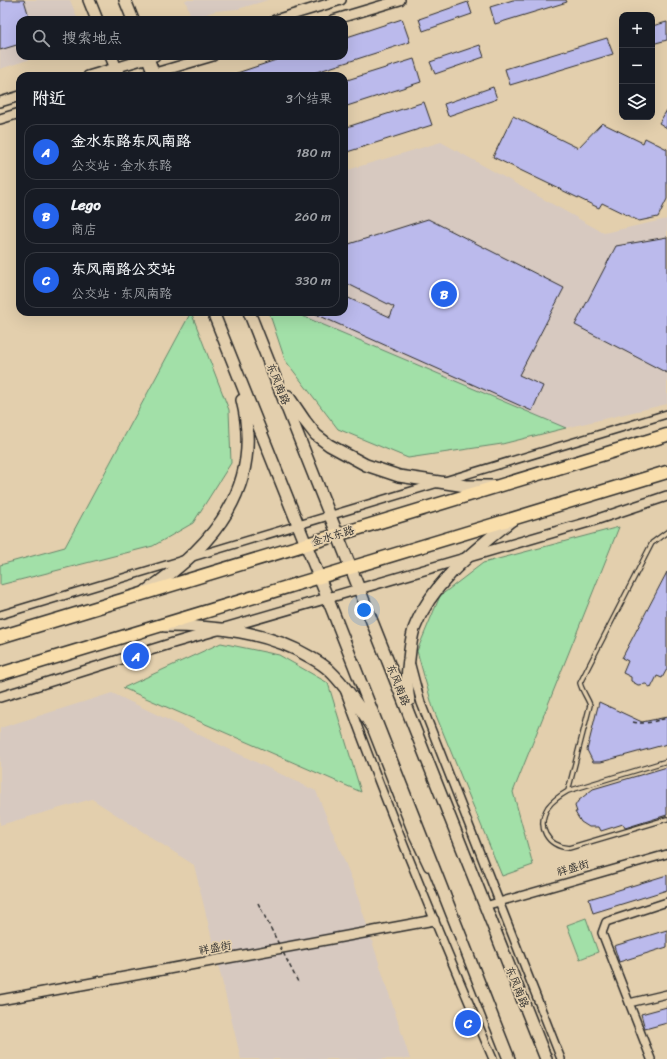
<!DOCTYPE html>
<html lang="zh">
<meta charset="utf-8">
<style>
:root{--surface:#171b24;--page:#20242c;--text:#f1f3f6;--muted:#9ea1a6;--line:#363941;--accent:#2563eb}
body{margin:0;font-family:Sriracha,"LXGW WenKai TC",sans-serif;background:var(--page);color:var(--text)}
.controls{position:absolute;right:12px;top:12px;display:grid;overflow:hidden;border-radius:8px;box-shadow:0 4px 16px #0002}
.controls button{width:36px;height:36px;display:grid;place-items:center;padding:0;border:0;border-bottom:1px solid var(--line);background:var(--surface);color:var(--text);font:20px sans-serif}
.you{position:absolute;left:364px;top:610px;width:14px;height:14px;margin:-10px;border:3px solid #fff;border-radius:50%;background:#1a73e8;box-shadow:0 0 0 6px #1a73e833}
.badge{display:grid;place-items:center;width:26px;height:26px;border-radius:50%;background:var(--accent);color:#fff;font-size:13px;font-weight:700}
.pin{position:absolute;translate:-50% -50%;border:2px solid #fff;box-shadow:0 1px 4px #0006}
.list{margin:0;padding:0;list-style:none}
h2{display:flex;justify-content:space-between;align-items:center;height:52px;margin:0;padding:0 16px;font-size:17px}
h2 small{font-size:13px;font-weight:400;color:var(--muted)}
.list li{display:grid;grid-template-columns:26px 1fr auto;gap:12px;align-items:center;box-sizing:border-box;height:56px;margin:0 8px 8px;padding:0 8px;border:1px solid var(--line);border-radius:12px}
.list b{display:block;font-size:15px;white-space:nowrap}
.list p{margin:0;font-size:13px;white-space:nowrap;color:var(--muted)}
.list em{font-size:13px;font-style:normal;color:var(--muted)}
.icon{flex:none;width:22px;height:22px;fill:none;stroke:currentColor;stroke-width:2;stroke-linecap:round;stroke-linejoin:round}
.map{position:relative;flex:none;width:667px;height:1059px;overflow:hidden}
.search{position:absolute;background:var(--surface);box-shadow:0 4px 16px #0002;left:16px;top:16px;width:332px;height:44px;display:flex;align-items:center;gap:10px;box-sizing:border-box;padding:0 14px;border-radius:12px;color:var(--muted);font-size:15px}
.panel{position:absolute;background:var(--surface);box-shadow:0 4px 16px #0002;left:16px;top:72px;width:332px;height:244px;border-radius:12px}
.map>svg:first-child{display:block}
</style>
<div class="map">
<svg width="667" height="1059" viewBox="0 0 667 1059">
<rect width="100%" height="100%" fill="#e3cfad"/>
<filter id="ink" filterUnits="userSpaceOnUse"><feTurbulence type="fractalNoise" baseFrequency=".025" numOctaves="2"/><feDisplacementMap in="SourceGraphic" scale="8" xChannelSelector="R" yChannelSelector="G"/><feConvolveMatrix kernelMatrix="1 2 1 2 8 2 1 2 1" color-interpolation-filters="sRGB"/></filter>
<g filter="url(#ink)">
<path fill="#d7c9c0" d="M0 0H70L78 20H20V56H40L0 69Z
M185 0H268L238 9 215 11 192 19Z
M441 142 604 233 667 219V404L494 445 408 458 338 429 285 360 269 312H344V171Z
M112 693 316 791 353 882 410 1059H241L194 865 92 799 0 825V728Z"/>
<path fill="#a2e0a8" stroke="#66866a" d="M191 312 229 410 231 463 193 523 153 546 0 585V565L65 547Z
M269 312H293L566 428 502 444 408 458 338 429 285 360Z
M619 527 513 792 533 865 502 876 433 708 417 651 440 596 483 563Z
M221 643 279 655 328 683 361 792 123 688Z
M586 918 598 952 580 959 567 925Z"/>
<path fill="#bbbaec" stroke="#2b2b2b" d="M0 0H24L30 20H20V44L0 50Z
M513 0H566L567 2 495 24 490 7Z
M468 2 472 14 423 31 419 19Z
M402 19 410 42 304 76H231V75L288 56H344V38Z
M667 22V40L652 44V26Z
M607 38 613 54 510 85 505 69Z
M480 45 484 57 435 74 430 62Z
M414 59 421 82 344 107V81Z
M493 87 497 99 448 116 444 104Z
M424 102 432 125 344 153V128Z
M667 110V128L659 123Z
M513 116 578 148 602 123 643 143 645 138 667 149V199L658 217 639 221 602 203 599 208 493 157Z
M428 219 564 288 519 375 543 386 532 411 311 312H344V296L390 317 394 307 344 282V254L349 244Z
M667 237V373L575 325 616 246Z
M667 572V669L662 678 657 676 651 688 646 684 638 685 631 681V677L623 673 628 661 622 658Z
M599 702 642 722 667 717V744L601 762H593L587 750Z
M667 767V815L625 828 623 824 601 831 599 827H589L581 822 575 812H577L575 806 578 801 593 789Z
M667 875V890L593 913 589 899Z
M667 930V947L619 962 614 946Z
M667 1007V1023L645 1029 641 1014Z"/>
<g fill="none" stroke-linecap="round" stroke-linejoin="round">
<g stroke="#2b2b2b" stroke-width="6">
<path id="service" d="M667 761 568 791C561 795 553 800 548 807 536 827 547 846 569 848L667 819
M568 791 590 705C587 697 582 691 580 683L652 543 667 532"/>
</g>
<g stroke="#2b2b2b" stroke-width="10">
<path id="minor" d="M0 615 667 414
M411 665 421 703 561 1059
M345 692C390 816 441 938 493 1059
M371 728 413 835 428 867
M485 906 667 854
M629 1003 667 994
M651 1059 602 933 606 922 667 902"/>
</g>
<g stroke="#2b2b2b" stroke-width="12">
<path id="tertiary" d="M275 20 341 0
M333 20 400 0
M88 76 155 56
M145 76 213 56
M0 102 20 96
M0 119 20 113
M0 697 173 643 589 522 667 496
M0 1000 434 920"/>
</g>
<g stroke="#2b2b2b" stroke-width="14">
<path id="secondary" d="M89 0 97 20
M125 0 133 20
M111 56 119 76
M147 56 155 76
M213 312 333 612 509 1059
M249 312 546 1059
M288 396 305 421 316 435 329 445 366 465 399 476 466 486H493
M146 591C214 546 264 486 242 400
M165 626C214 626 267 631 310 657 317 661 324 665 330 671 348 688 361 711 376 732
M409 701C406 687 407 673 409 659 410 649 411 639 414 629 432 582 475 550 513 519"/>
</g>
<g stroke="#2b2b2b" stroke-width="15">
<path id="primary" d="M0 637 667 435
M0 674 667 472"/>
</g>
<path stroke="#2b2b2b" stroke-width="1.5" stroke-dasharray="4 3" stroke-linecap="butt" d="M633 722C645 725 656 721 667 718"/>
<use href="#service" stroke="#e3cfad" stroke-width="3.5"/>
<use href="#minor" stroke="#e3cfad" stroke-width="7"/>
<use href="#tertiary" stroke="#e3cfad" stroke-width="9"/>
<use href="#secondary" stroke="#e3cfad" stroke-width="11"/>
<use href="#primary" stroke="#f9deab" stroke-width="12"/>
<path stroke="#2b2b2b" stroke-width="1.5" stroke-dasharray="4 3" stroke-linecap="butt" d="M258 903 299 984"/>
</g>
</g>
<g text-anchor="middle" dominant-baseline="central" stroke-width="3.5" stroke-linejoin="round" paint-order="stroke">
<g font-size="11" fill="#2b2b2b" stroke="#e3cfad">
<text transform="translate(278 384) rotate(68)">东风南路</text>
<text transform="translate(333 536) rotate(-17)">金水东路</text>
<text transform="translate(398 685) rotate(68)">东风南路</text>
<text transform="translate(573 868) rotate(-16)">祥盛街</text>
<text transform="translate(215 948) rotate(-10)">祥盛街</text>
<text transform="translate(517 987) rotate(68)">东风南路</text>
</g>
</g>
</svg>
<div class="controls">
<button>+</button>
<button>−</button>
<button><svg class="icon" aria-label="layers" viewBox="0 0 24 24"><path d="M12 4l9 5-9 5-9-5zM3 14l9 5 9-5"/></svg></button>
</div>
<div class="you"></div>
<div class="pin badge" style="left:136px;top:656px">A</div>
<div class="pin badge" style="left:444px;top:294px">B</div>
<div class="pin badge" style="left:468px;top:1023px">C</div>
<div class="search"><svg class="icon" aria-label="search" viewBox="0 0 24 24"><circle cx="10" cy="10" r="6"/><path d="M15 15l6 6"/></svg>搜索地点</div>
<section class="panel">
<h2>附近<small>3个结果</small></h2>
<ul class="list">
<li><span class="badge">A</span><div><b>金水东路东风南路</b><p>公交站 · 金水东路</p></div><em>180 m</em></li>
<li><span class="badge">B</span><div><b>Lego</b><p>商店</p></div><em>260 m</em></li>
<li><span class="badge">C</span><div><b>东风南路公交站</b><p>公交站 · 东风南路</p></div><em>330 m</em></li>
</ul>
</section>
</div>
